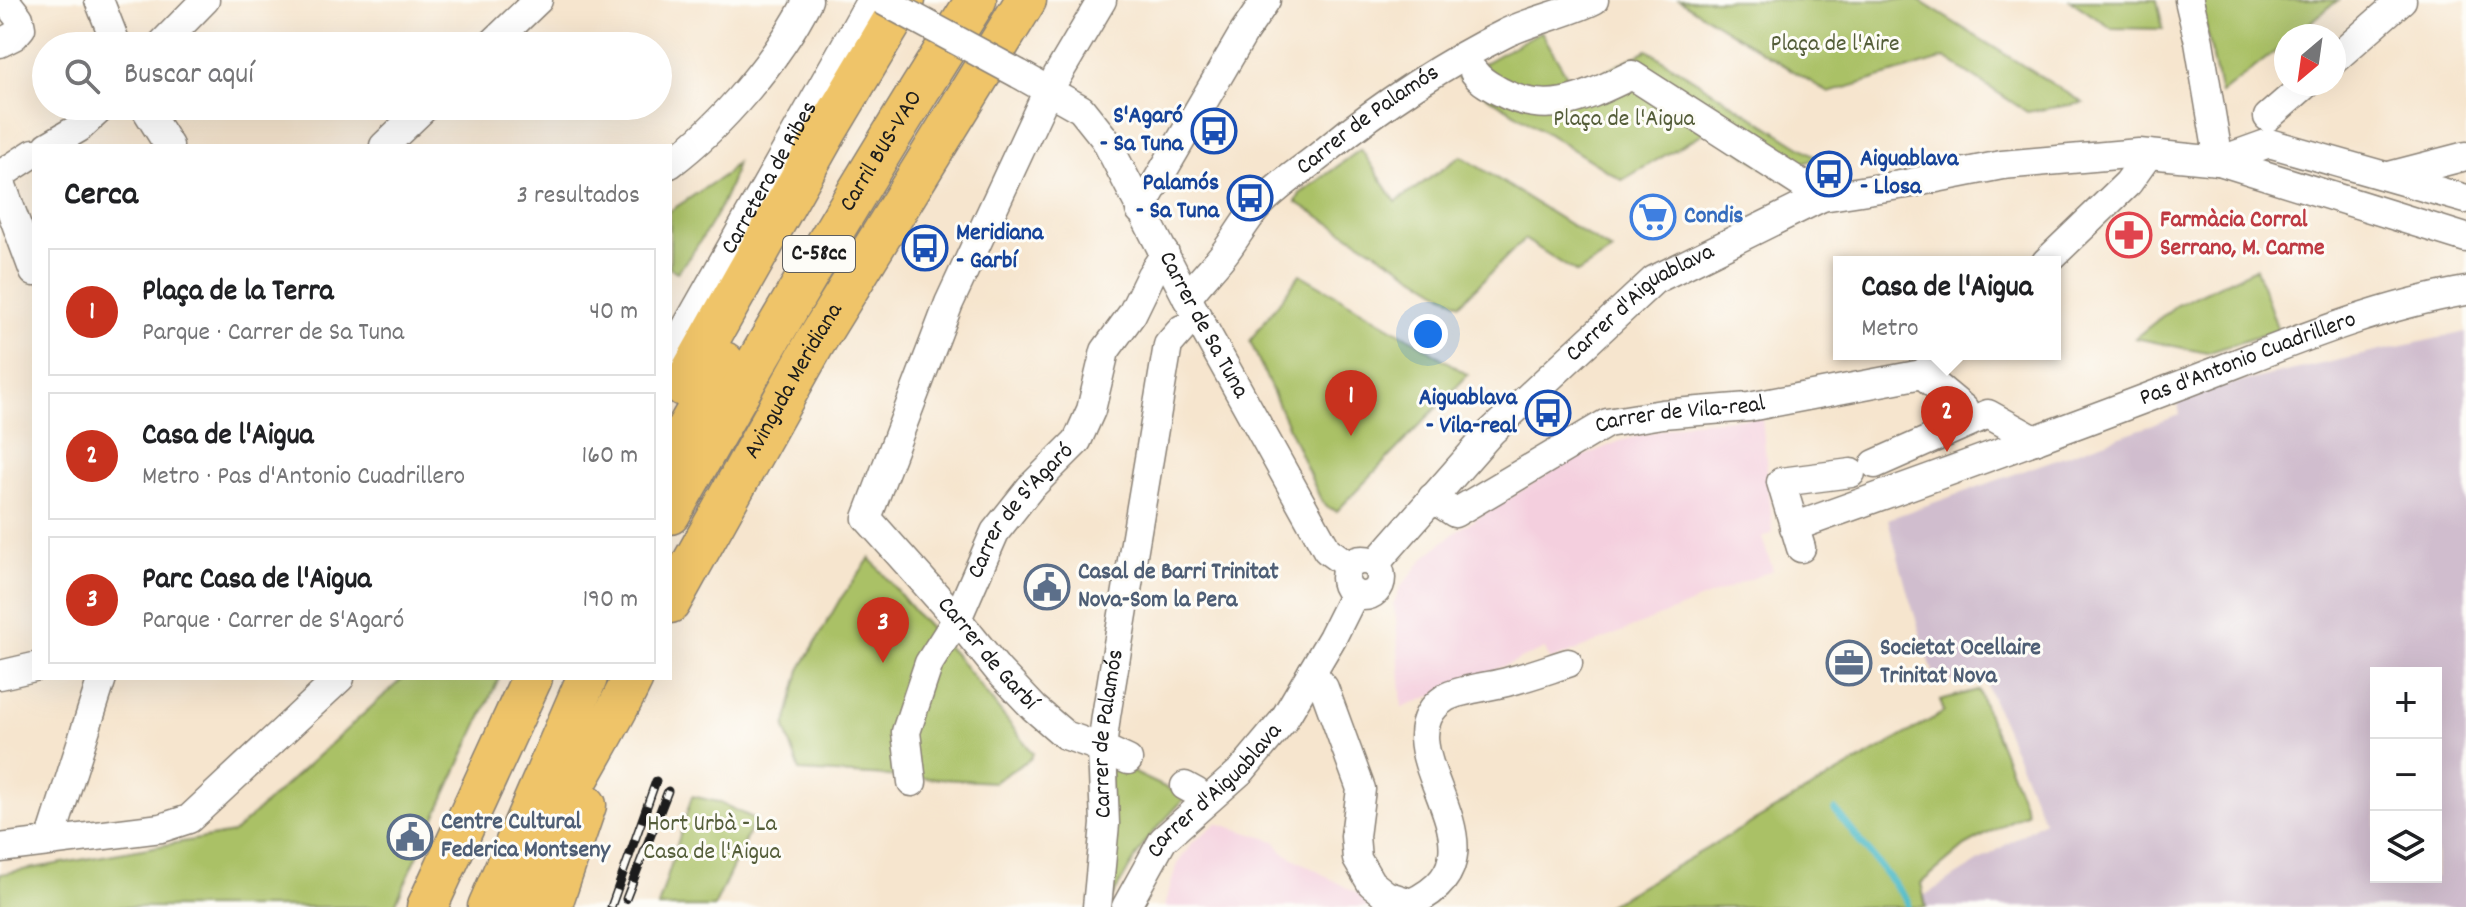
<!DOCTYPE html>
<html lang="es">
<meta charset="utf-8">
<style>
:root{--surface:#fff;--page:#f2f2f2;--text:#202124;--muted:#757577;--line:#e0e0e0;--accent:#c8321e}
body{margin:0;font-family:Dekko,sans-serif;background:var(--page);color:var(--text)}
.controls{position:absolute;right:24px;bottom:24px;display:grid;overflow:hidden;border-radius:0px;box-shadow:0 8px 32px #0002}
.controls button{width:72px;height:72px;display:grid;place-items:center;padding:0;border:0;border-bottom:2px solid var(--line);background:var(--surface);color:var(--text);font:40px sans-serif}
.compass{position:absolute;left:2274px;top:24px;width:72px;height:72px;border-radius:50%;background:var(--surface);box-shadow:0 8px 32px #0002;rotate:209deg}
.you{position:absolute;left:1428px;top:334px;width:28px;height:28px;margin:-20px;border:6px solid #fff;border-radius:50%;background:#1a73e8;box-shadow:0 0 0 12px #1a73e833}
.badge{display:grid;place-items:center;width:52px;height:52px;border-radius:50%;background:var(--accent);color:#fff;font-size:26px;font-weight:700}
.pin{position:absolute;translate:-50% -66px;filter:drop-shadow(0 2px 4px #0008)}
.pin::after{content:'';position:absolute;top:42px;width:28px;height:24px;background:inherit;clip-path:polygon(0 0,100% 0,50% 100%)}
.popup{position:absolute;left:1833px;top:256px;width:228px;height:104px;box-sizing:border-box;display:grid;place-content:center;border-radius:0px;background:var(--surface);filter:drop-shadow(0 2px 6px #0005);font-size:26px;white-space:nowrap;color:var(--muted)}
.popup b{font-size:30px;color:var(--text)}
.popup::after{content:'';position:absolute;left:50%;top:100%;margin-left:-16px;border:16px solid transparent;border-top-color:var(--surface)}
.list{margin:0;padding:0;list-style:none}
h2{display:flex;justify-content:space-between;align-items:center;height:104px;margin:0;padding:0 32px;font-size:34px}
h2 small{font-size:26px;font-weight:400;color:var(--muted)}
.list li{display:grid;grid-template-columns:52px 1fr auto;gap:24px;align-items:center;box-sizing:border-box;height:128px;margin:0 16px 16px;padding:0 16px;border:2px solid var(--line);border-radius:0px}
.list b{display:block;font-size:30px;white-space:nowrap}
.list p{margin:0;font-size:26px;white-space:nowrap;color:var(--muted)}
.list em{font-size:26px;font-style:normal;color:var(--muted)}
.icon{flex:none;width:44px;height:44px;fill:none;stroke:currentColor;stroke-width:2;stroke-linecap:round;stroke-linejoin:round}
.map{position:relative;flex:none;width:2466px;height:907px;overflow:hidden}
.search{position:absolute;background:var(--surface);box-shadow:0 8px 32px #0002;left:32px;top:32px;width:640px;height:88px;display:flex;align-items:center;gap:20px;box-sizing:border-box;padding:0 28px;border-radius:44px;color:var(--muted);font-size:30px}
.panel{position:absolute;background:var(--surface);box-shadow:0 8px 32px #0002;left:32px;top:144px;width:640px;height:536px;border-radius:0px}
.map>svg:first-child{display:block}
</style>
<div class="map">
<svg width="2466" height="907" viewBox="0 0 2466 907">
<rect width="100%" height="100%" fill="#fdfcf7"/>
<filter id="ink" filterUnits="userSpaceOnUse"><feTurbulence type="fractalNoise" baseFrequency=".0125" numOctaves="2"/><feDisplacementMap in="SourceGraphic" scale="16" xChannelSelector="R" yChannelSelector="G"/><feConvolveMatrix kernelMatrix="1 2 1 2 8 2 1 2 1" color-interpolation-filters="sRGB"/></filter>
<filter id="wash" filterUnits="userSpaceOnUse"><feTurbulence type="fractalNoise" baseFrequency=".006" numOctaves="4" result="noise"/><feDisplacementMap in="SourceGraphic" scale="32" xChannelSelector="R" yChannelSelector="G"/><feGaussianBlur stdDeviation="1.8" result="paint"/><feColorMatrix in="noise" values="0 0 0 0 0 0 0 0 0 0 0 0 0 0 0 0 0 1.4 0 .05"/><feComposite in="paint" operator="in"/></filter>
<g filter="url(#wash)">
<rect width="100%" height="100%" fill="#f6e5ce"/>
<path fill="#f4cfde" d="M1762 417 1773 533 1762 538 1773 570 1550 661 1545 649 1402 708 1396 618 1393 605 1400 588 1426 556 1438 546 1461 528 1564 464 1620 441 1691 422Z
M1217 823 1275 841 1283 852 1381 907H1164L1177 864 1193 842Z"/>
<path fill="#d0bdce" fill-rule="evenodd" d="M2466 332V907H1917L1914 902 2044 821 1985 681 1936 682 1908 594 1888 519 2180 415 2177 396ZM2376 673H2436V877H2376Z"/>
<path fill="#aac166" stroke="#636e41" stroke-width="2" d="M1679 0H1918L2083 103 2027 112 1945 58 1829 93Z
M2070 0H2157L2163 29 2111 28Z
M2200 0H2338L2294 36H2286V43L2221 94Z
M1541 31 1574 88 1647 50 1818 158 1774 174 1709 130 1622 180 1458 78Z
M1361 149 1396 202 1461 156 1612 251 1577 273 1524 239 1460 304 1296 202 1300 194Z
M736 163C731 195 699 247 677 272L670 268V211L726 174Z
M2256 268 2278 330 2207 353 2135 338 2175 306Z
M1300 274 1421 345 1468 375 1337 511 1326 507 1320 498 1250 341Z
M870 558 918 616 957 657 1033 753 1031 758 994 782 800 771 785 728 800 670 839 601Z
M403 678H499L394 907H0V874L233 833Z
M1978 690 2027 812 1965 846 1921 883 1926 907H1605L1944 712 1940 700Z
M1109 761 1186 797 1146 840 1111 899Z
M692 796 718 802 755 819 714 907H658Z"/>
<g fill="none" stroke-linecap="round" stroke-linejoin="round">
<path stroke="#4ebbc8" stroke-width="7" d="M1835 810 1907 900 1908 907"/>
</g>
</g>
<g filter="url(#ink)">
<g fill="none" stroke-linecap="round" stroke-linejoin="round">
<g stroke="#898075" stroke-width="31">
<g id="minor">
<path d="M99 0 117 46"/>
<path d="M2189 0 2199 42 2219 161"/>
<path d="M0 43 14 36 21 28 19 18 5 0"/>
<path d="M160 46 205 0"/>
<path d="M490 46 538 0"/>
<path d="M2334 60 2402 0"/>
<path d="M1474 72C1481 82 1489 85 1499 91 1549 118 1585 97 1632 75L1822 197"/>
<path id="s1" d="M1019 74 1081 109 1105 139 1187 298 1327 550 1349 566"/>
<path d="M1057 76 1102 0"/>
<path id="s2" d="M1042 103 949 303 867 518 957 619 998 670 1034 708 1065 735 1102 748 1128 760"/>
<path d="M144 106 169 146"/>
<path d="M2268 117 2306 84"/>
<path d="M48 146 79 128 103 106"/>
<path d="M384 146 426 106"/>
<path d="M2219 161 2269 143 2466 199"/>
<path d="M670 164C722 125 779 58 808 0"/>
<path d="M0 175 34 153"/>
<path d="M2389 176 2466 156"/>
<path d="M0 180 34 272"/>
<path d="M1140 210 1243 34 1266 0"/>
<path d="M2046 262 2128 183 2148 155"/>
<path id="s3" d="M1187 298C1199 281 1214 267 1226 251 1238 235 1248 216 1262 202 1283 181 1307 167 1329 148 1381 105 1447 62 1508 32 1536 19 1566 14 1594 0"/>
<path id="s4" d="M670 356 871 0"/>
<path d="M1922 374 1964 409 1958 413"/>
<path d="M1875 464 1988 414 2035 440"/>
<path id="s5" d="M1432 498 1455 513 1607 423 1662 414 1749 407 1922 374 1945 354"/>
<path id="s6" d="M1794 527C1923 481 2050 435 2178 386 2271 351 2367 308 2466 291"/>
<path d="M1801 548 1781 482 1851 473"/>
<circle cx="1363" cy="578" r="18"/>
<path id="s7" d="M1375 564 1491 432 1654 280 1822 197 1906 184 2002 165 2139 153 2219 161 2466 238"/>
<path d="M1312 672 1324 688 1361 789 1355 836 1357 859 1371 883 1386 895 1411 903C1522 852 1372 747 1445 698 1457 690 1494 686 1510 681 1530 676 1549 669 1568 663"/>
<path d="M0 675 34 667"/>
<path id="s8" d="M912 782 906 732 929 663 957 619 995 532 1030 488 1077 441 1091 410 1105 351 1132 314 1151 275 1165 254"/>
<path d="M1185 786 1196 792"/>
<path d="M50 841 102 678"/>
<path d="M0 848 161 828 189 819 340 678"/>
<path id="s9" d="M1097 907 1105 824 1102 748 1106 716 1168 345 1182 329"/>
<path id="s10" d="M1126 907 1163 840 1242 770 1283 721 1332 638 1354 594"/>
</g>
</g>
<g stroke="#898075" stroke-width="43">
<g id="highway">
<path d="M683 386 828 129 905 0"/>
<path d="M670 458 724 362"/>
<path id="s11" d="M670 514C768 340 869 168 976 0"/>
<path id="s12" d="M670 603 813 346 1026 0"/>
<path d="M427 907 532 678"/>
<path d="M488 907 587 678"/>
<path d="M516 907C545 826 596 755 633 678"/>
<path d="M551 907 586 805"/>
</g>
</g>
<use href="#minor" stroke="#fff" stroke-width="28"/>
<use href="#highway" stroke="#efc469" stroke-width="40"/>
<g stroke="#1c1c1c" stroke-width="9">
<path id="rail" d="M626 899 668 791
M611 907 656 781"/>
</g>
<use href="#rail" stroke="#fdfcf7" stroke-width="6" stroke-dasharray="18" stroke-linecap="butt"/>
<g stroke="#898075" stroke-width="31" stroke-linecap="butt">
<path id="minor-bridge" d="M882 0 1019 74"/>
</g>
<use href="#minor-bridge" stroke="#fff" stroke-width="28"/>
</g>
</g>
<defs>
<g id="bus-ring" transform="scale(2.3)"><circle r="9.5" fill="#fdfcf7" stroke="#1a4fb4" stroke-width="1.5"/><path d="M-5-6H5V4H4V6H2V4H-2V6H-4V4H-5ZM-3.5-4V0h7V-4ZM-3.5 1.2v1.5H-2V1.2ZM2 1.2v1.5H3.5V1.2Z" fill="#1a4fb4"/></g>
<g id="supermarket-ring" transform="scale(2.3)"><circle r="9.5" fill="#fdfcf7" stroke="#3f7fe0" stroke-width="1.5"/><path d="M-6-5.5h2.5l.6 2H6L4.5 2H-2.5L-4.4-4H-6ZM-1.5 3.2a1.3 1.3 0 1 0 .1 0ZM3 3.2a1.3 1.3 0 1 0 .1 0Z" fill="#3f7fe0"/></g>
<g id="pharmacy-ring" transform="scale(2.3)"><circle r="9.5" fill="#fdfcf7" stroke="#e0444e" stroke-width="1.5"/><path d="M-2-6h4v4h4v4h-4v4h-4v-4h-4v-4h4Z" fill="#e0444e"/></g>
<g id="civic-ring" transform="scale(2.3)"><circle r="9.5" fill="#fdfcf7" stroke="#5c6f8a" stroke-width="1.5"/><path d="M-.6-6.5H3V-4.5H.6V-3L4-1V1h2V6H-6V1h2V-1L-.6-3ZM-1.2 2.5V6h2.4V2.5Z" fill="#5c6f8a"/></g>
<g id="office-ring" transform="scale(2.3)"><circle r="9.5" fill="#fdfcf7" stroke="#5c6f8a" stroke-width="1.5"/><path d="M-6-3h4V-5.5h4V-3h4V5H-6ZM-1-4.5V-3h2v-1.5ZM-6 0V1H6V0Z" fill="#5c6f8a"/></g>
</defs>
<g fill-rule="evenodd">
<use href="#bus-ring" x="1214" y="131"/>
<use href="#bus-ring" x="1829" y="174"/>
<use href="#bus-ring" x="1250" y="198"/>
<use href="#supermarket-ring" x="1653" y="217"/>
<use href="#pharmacy-ring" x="2129" y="235"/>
<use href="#bus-ring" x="925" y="248"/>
<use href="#bus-ring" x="1548" y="413"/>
<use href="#civic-ring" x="1047" y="587"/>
<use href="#office-ring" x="1849" y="663"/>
<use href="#civic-ring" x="410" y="837"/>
</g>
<g text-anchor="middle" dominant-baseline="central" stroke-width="6" stroke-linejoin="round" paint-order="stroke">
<rect fill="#fdfcf7" stroke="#605f5e" stroke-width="2" x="783" y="236" width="72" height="36" rx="6"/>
<g font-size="22" font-weight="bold" fill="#1c1c1c">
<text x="819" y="254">C-58cc</text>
</g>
<g font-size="24" fill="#555e3a" stroke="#fdfcf7">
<text x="1835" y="45">Plaça de l'Aire</text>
<text x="1624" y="120">Plaça de l'Aigua</text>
<text x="712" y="825">Hort Urbà - La<tspan x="712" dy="28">Casa de l'Aigua</tspan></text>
</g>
<g font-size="24" font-weight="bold" fill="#164399" stroke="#fdfcf7" text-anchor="end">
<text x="1183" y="117">S'Agaró<tspan x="1183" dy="28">- Sa Tuna</tspan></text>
<text x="1860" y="160" text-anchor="start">Aiguablava<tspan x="1860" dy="28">- Llosa</tspan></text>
<text x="1219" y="184">Palamós<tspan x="1219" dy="28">- Sa Tuna</tspan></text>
<text x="956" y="234" text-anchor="start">Meridiana<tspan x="956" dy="28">- Garbí</tspan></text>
<text x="1517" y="399">Aiguablava<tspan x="1517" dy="28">- Vila-real</tspan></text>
</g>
<g font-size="24" fill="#1c1c1c" stroke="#fdfcf7">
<text stroke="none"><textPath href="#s3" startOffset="256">Carrer de Palamós</textPath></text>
<text stroke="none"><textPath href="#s11" startOffset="420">Carril BUS-VAO</textPath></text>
<text stroke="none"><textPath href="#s4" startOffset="204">Carretera de Ribes</textPath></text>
<text stroke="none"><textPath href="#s7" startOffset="374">Carrer d'Aiguablava</textPath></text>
<text stroke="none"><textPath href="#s1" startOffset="320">Carrer de Sa Tuna</textPath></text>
<text stroke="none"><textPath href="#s6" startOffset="484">Pas d'Antonio Cuadrillero</textPath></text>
<text stroke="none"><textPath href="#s12" startOffset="254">Avinguda Meridiana</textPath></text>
<text stroke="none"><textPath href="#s5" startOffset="278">Carrer de Vila-real</textPath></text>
<text stroke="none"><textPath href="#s8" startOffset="302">Carrer de S'Agaró</textPath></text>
<text stroke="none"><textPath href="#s2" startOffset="632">Carrer de Garbí</textPath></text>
<text stroke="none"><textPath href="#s9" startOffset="174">Carrer de Palamós</textPath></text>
<text stroke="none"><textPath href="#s10" startOffset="148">Carrer d'Aiguablava</textPath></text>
</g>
<g font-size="24" font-weight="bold" fill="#366cbe" stroke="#fdfcf7" text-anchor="start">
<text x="1684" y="217">Condis</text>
</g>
<g font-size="24" font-weight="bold" fill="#be3a42" stroke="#fdfcf7" text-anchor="start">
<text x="2160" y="221">Farmàcia Corral<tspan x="2160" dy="28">Serrano, M. Carme</tspan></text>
</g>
<g font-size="24" font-weight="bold" fill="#4e5e75" stroke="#fdfcf7" text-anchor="start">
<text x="1078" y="573">Casal de Barri Trinitat<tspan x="1078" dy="28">Nova-Som la Pera</tspan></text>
<text x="1880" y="649">Societat Ocellaire<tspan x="1880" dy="28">Trinitat Nova</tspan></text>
<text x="441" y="823">Centre Cultural<tspan x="441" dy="28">Federica Montseny</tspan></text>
</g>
</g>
</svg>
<div class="controls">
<button>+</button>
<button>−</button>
<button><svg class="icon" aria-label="layers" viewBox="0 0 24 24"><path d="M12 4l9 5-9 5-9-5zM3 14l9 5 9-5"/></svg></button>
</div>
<svg class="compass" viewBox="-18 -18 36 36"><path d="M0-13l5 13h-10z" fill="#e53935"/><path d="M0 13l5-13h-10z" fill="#757577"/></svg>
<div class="you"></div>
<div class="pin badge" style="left:1351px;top:436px">1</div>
<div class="pin badge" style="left:1947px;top:452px">2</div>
<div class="popup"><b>Casa de l'Aigua</b>Metro</div>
<div class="pin badge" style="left:883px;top:663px">3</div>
<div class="search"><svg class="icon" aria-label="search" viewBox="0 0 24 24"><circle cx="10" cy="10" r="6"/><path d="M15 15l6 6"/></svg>Buscar aquí</div>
<section class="panel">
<h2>Cerca<small>3 resultados</small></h2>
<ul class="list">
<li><span class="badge">1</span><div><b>Plaça de la Terra</b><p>Parque · Carrer de Sa Tuna</p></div><em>40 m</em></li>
<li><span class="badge">2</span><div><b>Casa de l'Aigua</b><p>Metro · Pas d'Antonio Cuadrillero</p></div><em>160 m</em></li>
<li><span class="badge">3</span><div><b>Parc Casa de l'Aigua</b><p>Parque · Carrer de S'Agaró</p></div><em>190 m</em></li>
</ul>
</section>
</div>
